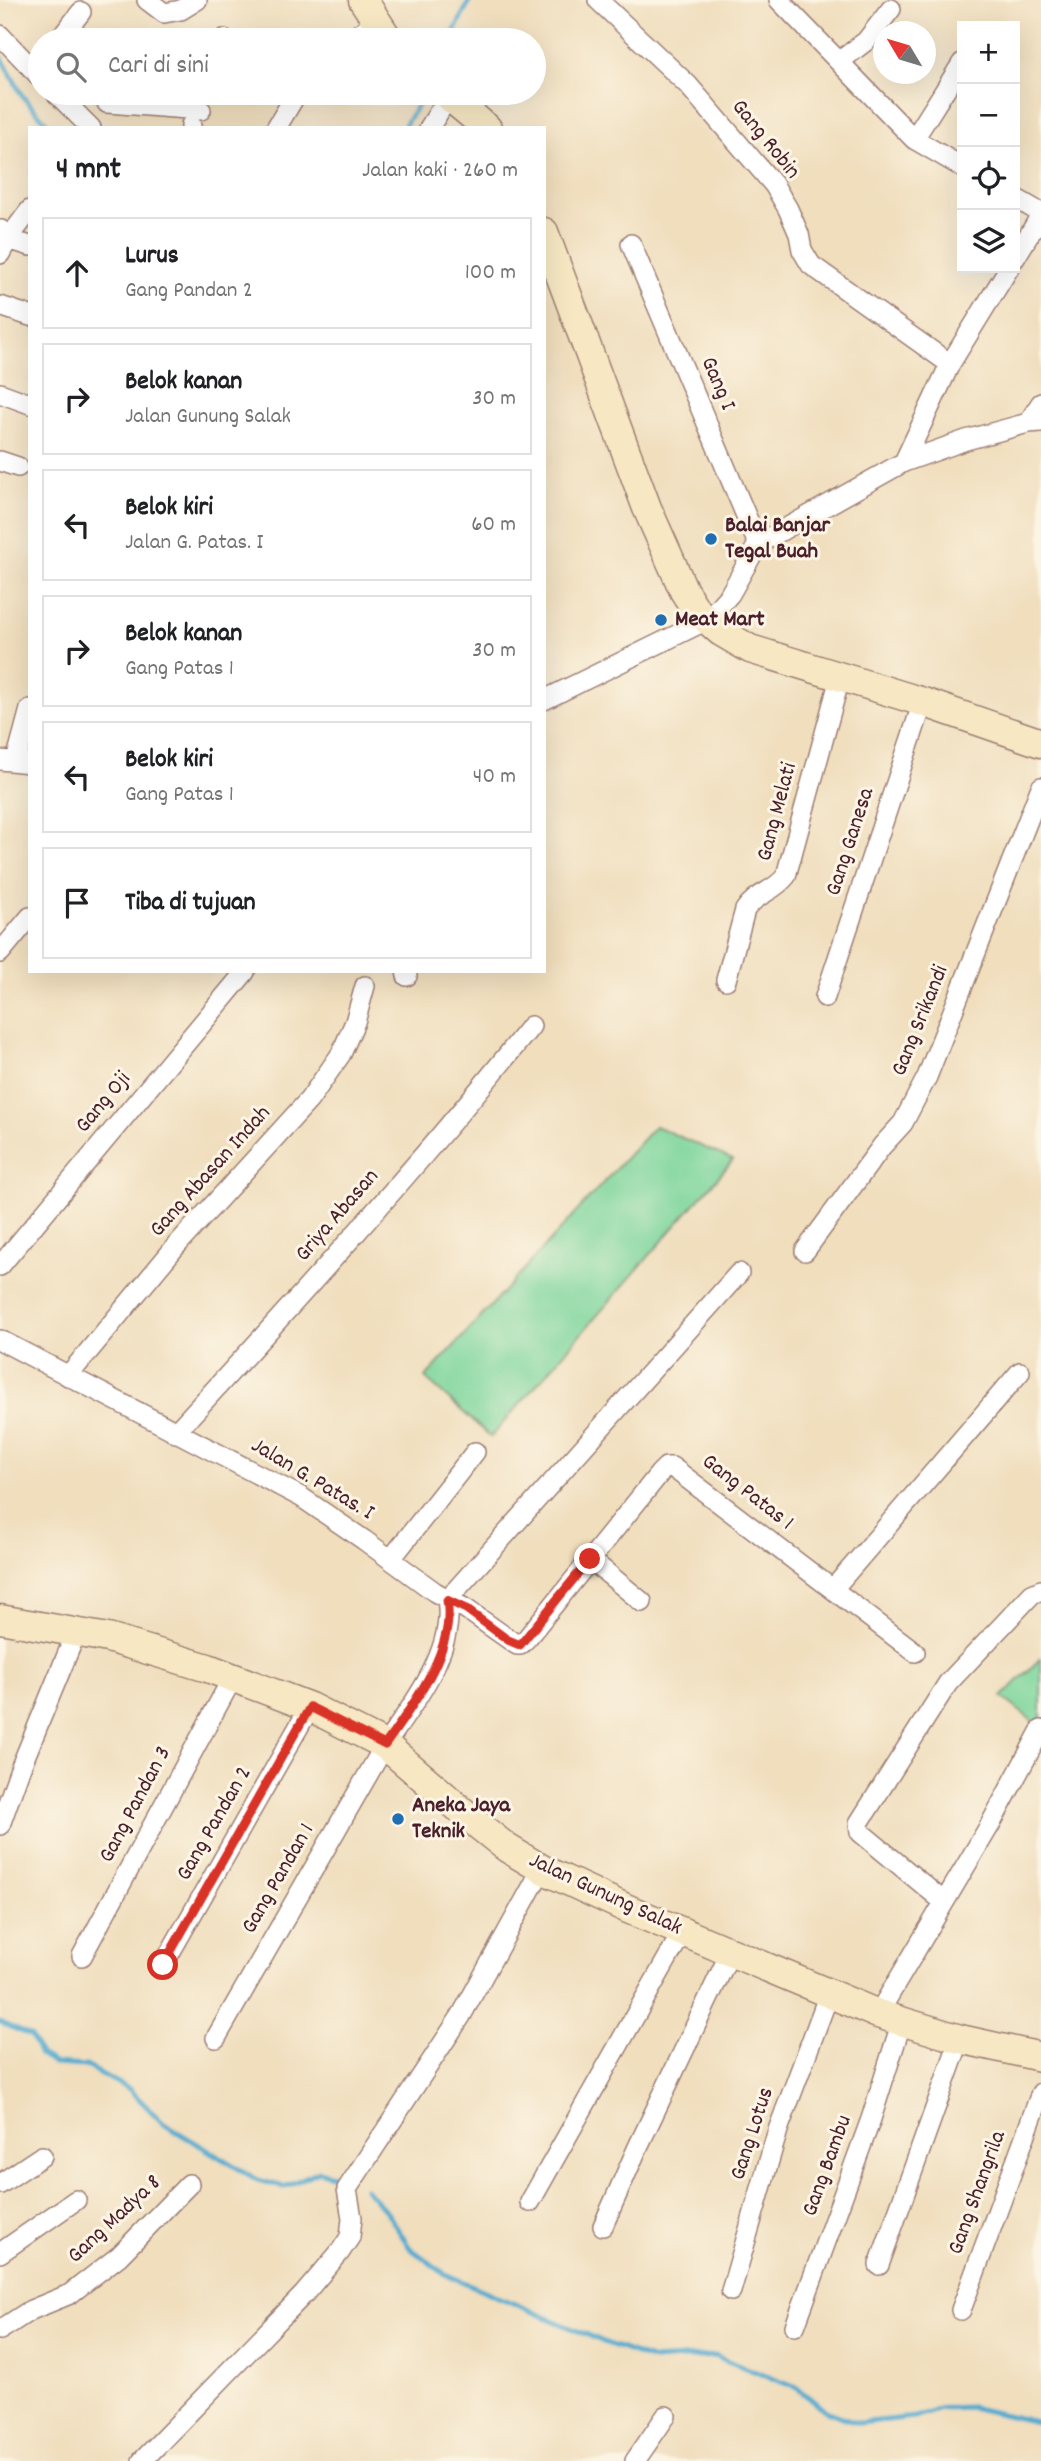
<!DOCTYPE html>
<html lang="id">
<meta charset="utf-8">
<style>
:root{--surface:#fff;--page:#f6f6f6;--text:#202124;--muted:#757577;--line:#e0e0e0}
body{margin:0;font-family:Dekko,sans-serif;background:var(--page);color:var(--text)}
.controls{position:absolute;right:21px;top:21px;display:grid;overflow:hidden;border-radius:0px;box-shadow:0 7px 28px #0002}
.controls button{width:63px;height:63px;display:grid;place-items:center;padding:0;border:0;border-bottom:2px solid var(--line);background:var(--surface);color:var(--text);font:35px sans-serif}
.compass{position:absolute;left:873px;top:21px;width:63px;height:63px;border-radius:50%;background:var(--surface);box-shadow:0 7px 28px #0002;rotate:308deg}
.stop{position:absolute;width:21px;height:21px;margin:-16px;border:5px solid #d93025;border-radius:50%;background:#fff}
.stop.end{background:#d93025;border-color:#fff;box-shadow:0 2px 7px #0008}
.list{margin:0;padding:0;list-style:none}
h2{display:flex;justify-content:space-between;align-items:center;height:91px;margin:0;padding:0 28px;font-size:30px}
h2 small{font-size:23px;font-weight:400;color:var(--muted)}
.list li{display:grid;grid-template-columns:46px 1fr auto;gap:21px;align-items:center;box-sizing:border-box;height:112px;margin:0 14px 14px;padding:0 14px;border:2px solid var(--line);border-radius:0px}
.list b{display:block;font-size:26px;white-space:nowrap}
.list p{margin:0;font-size:23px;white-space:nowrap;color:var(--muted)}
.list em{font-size:23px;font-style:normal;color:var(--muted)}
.icon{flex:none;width:38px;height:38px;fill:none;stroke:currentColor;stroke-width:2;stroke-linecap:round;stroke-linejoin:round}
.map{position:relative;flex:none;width:1041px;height:2461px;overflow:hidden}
.search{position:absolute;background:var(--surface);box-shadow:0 7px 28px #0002;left:28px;top:28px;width:518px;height:77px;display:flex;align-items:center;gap:18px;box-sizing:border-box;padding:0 24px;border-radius:38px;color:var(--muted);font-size:26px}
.panel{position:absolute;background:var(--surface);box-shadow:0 7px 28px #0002;left:28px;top:126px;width:518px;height:847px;border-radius:0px}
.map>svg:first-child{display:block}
</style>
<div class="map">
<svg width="1041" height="2461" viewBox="0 0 1041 2461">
<rect width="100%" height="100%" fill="#fcf5e5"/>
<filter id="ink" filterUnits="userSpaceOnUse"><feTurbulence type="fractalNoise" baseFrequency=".0143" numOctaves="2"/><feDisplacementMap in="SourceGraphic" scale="14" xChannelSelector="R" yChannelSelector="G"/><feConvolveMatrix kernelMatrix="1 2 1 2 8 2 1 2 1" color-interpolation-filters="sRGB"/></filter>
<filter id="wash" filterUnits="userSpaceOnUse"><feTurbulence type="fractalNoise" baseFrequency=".00686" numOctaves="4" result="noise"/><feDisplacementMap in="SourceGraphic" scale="28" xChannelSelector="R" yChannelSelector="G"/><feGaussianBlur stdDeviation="1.57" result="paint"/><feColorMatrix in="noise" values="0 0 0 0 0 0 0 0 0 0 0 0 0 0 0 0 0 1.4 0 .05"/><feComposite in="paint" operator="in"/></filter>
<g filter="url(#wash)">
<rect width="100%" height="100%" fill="#f0debd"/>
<path fill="#7cd59b" stroke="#637a63" stroke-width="2" d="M655 1126 733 1160 491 1437 425 1378Z
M1041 1658V1718L1035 1723 1002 1697Z"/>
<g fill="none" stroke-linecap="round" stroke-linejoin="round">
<path stroke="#52aacf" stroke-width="5" d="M450 40 470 0
M0 55 23 97 52 128
M403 128 425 93
M0 2022 31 2036 40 2055 55 2064 86 2066 129 2089 164 2124 258 2180 284 2187 319 2171 345 2179
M365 2189 386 2211 410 2248 445 2274 606 2343 653 2360 715 2356 797 2388 826 2411 859 2423 915 2417 939 2408 970 2407 1041 2423"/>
</g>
</g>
<g filter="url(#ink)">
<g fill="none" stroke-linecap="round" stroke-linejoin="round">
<g stroke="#9d7e74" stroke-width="22">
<path id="street" d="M147 0 164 13 181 10 197 0
M598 0 688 85 774 185 788 209 799 234 802 250 811 265 950 364
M779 0 914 139 962 167
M0 35 40 77
M224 39 225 40
M59 40 81 12
M352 40 375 21
M840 61 866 41 891 9
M56 93 91 128
M107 103 201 110
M191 128V125
M276 128 297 93
M429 128 449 96
M914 139 962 63
M1015 198 1041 213
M1 230 8 239 30 246
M631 244 758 544
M0 254 8 239 30 210
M1015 258 1041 215
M0 306 30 316
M0 393 30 404
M1028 423 1041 403
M0 461 18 467
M904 462 950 364 1009 268
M544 700 707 620 730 594 758 544 904 462 966 440 1028 423 1041 422
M0 760 30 763
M16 761 30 709
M0 953 30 917
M406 971 407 976
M726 980 745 910C756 893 774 892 786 876L840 678
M825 997 923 702
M805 1251 882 1146 903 1123 927 1077 1041 787
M0 1266 245 972
M0 1340 301 1497 364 1540 435 1592 466 1609 517 1645H520L527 1638 660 1473 666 1467H672L915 1652
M68 1376 176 1246 309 1100 341 1054 355 1022 365 986
M175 1433C297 1300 418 1167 531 1026
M391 1559 475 1452
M590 1559 642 1602
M833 1589 1020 1372
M447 1600 739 1273
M0 1825 20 1769 76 1633
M944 1902 860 1832 859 1823 948 1683 1032 1594 1041 1590
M82 1956 233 1677
M163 1965 310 1707
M878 2014 990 1825 1041 1730
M216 2038 385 1745C412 1706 456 1650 447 1600
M0 2184 42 2156
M530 2202 683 1931
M603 2226 637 2149 731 1951
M0 2253 76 2200
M879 2265 960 2039
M731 2291 778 2130 829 1994
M961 2310 1041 2093
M795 2326 871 2119 902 2021
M0 2330 31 2310 70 2294 119 2256 189 2184
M142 2461 304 2294 340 2252 350 2237 352 2218 347 2189 461 2016 542 1869
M635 2461 666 2416"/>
</g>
<g stroke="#9d7e74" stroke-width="31">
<path id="secondary" d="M363 0 389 40
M445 93 487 128
M544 232 647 508 684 591 696 610 721 632 750 649 923 702 1041 743
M0 1619 108 1638 208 1668 310 1707 385 1745 482 1828 507 1848 542 1869 628 1909 878 2014 960 2039 1041 2057"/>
</g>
<use href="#street" stroke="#fff" stroke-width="19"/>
<use href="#secondary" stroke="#f7e8c3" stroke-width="28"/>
</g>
</g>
<g fill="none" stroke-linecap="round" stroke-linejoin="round" filter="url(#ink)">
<path stroke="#d93025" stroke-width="9" d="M163 1965 310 1707 385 1745C412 1706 456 1650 447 1600L466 1609 508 1640 520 1645 590 1559"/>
</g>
<g fill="#1f6fb2" stroke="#fcf5e5" stroke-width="2.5">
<circle cx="711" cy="539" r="7"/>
<circle cx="661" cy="620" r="7"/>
<circle cx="398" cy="1819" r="7"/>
</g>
<g text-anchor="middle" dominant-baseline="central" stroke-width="6" stroke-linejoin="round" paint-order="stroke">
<g font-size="23" fill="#4a1f2b" stroke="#fcf5e5">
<text transform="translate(765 140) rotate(51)">Gang Robin</text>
<text transform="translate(717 384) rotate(67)">Gang I</text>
<text transform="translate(778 812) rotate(-75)">Gang Melati</text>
<text transform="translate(851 842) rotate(-72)">Gang Ganesa</text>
<text transform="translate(921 1021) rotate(-68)">Gang Srikandi</text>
<text transform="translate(104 1103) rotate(-50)">Gang Oji</text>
<text transform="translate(211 1172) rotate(-48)">Gang Abasan Indah</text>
<text transform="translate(338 1216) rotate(-49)">Griya Abasan</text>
<text transform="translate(312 1480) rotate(31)">Jalan G. Patas. I</text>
<text transform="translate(747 1493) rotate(38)">Gang Patas 1</text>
<text transform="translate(136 1805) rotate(-62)">Gang Pandan 3</text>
<text transform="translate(215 1824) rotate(-60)">Gang Pandan 2</text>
<text transform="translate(279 1879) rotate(-60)">Gang Pandan 1</text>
<text transform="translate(605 1895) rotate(25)">Jalan Gunung Salak</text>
<text transform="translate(753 2134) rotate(-72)">Gang Lotus</text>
<text transform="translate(828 2166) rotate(-70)">Gang Bambu</text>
<text transform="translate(978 2193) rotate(-70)">Gang Shangrila</text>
<text transform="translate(115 2220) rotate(-43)">Gang Madya 8</text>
</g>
<g font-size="23" font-weight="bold" fill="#4a1f2b" stroke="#fcf5e5" text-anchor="start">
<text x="725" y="526">Balai Banjar<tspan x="725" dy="26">Tegal Buah</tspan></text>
<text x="675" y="620">Meat Mart</text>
<text x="412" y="1806">Aneka Jaya<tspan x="412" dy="26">Teknik</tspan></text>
</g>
</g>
</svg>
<div class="controls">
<button>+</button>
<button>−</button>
<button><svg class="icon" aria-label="locate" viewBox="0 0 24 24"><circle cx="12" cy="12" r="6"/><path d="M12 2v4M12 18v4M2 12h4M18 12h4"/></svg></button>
<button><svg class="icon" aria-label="layers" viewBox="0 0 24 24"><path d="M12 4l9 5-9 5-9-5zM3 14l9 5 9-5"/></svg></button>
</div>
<svg class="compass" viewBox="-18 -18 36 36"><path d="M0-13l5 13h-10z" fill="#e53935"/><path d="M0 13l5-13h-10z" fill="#757577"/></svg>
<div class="stop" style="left:163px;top:1965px"></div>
<div class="stop end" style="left:590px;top:1559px"></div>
<div class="search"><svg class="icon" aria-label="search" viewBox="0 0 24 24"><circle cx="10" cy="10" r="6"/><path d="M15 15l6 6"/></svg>Cari di sini</div>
<section class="panel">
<h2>4 mnt<small>Jalan kaki · 260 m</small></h2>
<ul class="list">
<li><svg class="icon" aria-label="ahead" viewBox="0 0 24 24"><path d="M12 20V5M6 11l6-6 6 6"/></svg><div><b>Lurus</b><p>Gang Pandan 2</p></div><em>100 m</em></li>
<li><svg class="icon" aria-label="right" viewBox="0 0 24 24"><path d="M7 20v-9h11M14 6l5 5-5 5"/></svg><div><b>Belok kanan</b><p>Jalan Gunung Salak</p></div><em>30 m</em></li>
<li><svg class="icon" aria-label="left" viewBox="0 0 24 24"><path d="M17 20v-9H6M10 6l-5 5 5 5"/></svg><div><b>Belok kiri</b><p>Jalan G. Patas. I</p></div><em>60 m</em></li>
<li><svg class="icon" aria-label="right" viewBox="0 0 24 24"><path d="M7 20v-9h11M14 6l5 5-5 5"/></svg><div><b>Belok kanan</b><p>Gang Patas 1</p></div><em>30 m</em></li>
<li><svg class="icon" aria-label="left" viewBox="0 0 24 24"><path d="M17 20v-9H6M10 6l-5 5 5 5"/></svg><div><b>Belok kiri</b><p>Gang Patas 1</p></div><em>40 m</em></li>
<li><svg class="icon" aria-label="arrive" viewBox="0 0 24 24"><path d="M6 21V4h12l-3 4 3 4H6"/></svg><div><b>Tiba di tujuan</b></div></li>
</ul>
</section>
</div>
